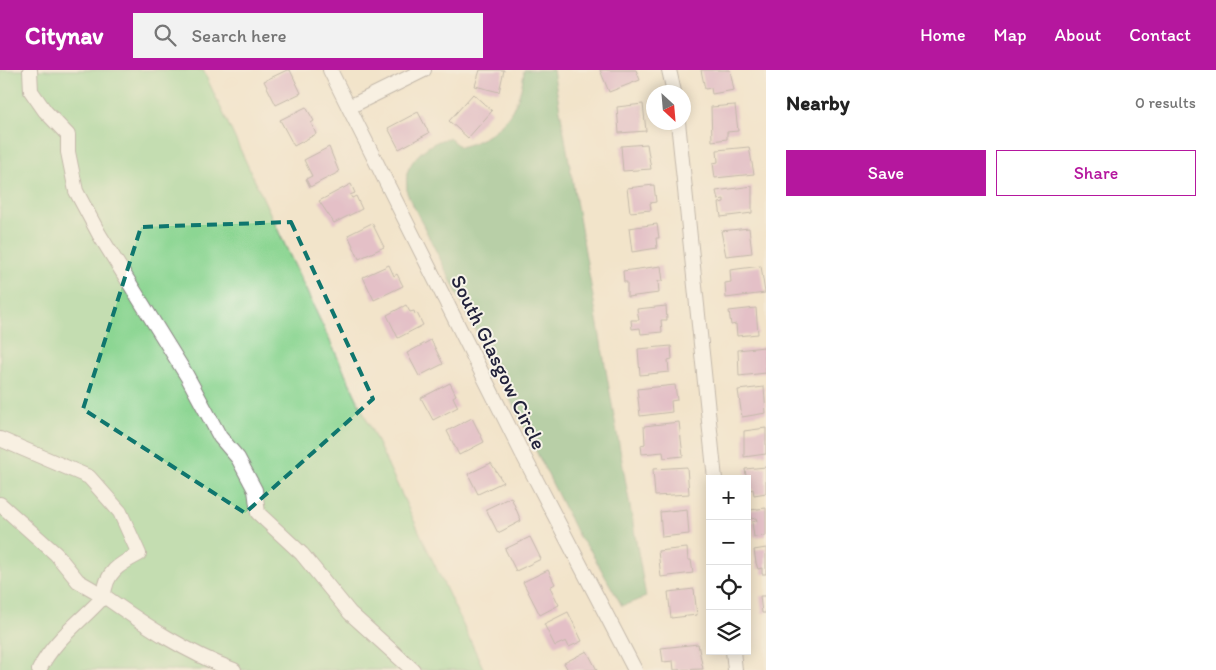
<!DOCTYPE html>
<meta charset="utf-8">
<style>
:root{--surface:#fff;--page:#f2f2f2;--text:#222;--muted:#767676;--line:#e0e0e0;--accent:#b5179e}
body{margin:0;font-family:Itim,sans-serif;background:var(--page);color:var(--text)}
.controls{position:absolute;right:15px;bottom:15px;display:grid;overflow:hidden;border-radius:0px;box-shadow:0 2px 12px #0003}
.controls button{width:45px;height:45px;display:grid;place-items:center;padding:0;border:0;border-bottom:1px solid var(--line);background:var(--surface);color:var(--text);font:25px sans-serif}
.compass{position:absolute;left:646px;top:15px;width:45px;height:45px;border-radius:50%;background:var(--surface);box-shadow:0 2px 12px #0003;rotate:154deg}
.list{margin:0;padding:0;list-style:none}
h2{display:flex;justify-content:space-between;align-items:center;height:65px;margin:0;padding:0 20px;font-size:21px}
h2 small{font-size:16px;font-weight:400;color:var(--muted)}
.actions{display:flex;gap:10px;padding:15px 20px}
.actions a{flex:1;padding:11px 0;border:1px solid var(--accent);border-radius:0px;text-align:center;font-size:18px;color:var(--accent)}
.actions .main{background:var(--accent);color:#fff}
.icon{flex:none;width:28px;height:28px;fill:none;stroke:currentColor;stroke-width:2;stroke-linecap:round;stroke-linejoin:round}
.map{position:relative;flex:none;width:766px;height:600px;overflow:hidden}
header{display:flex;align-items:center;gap:30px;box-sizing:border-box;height:70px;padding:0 25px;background:var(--accent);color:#fff}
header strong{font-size:24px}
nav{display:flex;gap:28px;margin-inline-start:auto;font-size:18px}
.search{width:350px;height:45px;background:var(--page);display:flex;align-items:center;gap:12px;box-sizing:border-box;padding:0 18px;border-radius:0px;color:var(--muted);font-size:19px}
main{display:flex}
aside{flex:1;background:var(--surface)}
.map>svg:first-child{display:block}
</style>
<header>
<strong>Citynav</strong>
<div class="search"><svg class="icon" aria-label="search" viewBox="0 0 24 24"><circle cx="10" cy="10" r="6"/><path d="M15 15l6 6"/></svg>Search here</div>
<nav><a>Home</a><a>Map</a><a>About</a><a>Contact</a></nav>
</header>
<main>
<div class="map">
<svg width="766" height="600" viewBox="0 0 766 600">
<rect width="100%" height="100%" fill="#f7f3e8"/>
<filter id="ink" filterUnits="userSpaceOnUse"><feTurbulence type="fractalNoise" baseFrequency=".02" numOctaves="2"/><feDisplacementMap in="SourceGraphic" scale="10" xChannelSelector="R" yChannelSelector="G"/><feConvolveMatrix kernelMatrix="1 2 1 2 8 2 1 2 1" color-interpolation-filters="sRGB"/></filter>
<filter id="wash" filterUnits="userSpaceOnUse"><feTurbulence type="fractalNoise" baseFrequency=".0096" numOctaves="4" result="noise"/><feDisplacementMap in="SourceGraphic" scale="20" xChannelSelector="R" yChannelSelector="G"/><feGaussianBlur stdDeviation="1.12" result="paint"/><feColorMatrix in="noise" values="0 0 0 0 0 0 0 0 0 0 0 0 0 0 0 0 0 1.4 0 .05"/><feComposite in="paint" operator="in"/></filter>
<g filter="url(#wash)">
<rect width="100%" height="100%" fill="#f2e4ca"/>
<path fill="#8cd693" stroke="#577c67" d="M0 0H203L484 600H0Z"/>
<path fill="#71b77d" stroke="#4a6c5c" d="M524 0H553L646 527 622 536 590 480 579 467 407 123C407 117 406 109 407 103 413 85 432 71 449 68L460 77C498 68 521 40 524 0Z"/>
<g id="blocks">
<path fill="#d296c4" d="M287 0H290L301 23 276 35 264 11Z
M480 0H504L499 22 475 16Z
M600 0H636L640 10 609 22Z
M701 0H730L734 20 712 24 711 18 705 19Z
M473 24 492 41 468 68 449 51Z
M643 34 646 61 619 63 617 37Z
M735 35 738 61 727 62V69L712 71 711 37Z
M306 37 314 51 311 53 316 64 294 76 280 50Z
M418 42 429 63 399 79 388 58Z
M647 74 651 99 623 101 621 76Z
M329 77 339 102 310 117 306 109 312 106 304 90Z
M749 77 754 104 715 108 713 93 718 92 717 80Z
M351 114 355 123 350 125 352 128 356 126 362 139 334 153 319 131Z
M654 115 656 132 650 133 651 140 630 142 627 118Z
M752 116V143L721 147 719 133 724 132V129L718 130 716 121Z
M372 153 384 177 359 189 348 165Z
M657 154 659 168H656L657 178 632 182 629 158Z
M749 158 752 183 726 186 721 161Z
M389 195 394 206 397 204 403 216 374 230 363 207Z
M661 196 663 211H658L659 223 627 227V212H624L623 201Z
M761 196 765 223 726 228 725 213 731 212 730 200Z
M406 235 410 242 414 241 415 244 417 243 423 255 398 268 387 245Z
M666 236 667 250H661L662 262 641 264 640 258 632 259 631 250H639L637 239Z
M756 238 758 264 737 266 736 254 731 255 729 241Z
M431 270 443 294 419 306 407 283Z
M671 276 672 289 668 290 669 302 640 305 638 279Z
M764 277 766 303 739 306 738 280Z
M450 313 456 325 453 327 458 337 433 350 421 328Z
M675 315 677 330 671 331 672 342 640 346 637 319Z
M764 317 766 343 742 347 738 320Z
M472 348 484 372 459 385 447 361Z
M679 352 683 386 664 388 663 382 642 384 641 375 645 374 644 356Z
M766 358V384L744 387V361Z
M491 393 503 412 478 424 468 404Z
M687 397 689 424 655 426 653 399Z
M766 397V423L754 425 753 419 750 420 747 413 745 399Z
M511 427 521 451 498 463 486 439Z
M766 438V466L754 467 752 452 757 451 756 448 751 449 750 440Z
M687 439 689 464 662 467 660 442Z
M530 467 541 489 516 501 505 479Z
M687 478 688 490H691L693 503 661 507 658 481Z
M766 478V504H762V498L758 499 756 493 754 480Z
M548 500 555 514 550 517 559 535 540 545 523 512Z
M694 519 697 545 671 548 668 522Z
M760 526H766V543H762Z
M568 542 582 571 569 577 566 571 555 576 544 554Z
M698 574 703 599 674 600 673 591 663 592 661 578Z
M587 581 597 600H568L564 593Z"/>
</g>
</g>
<g filter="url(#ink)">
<use href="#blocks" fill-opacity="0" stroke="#8a8382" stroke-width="1"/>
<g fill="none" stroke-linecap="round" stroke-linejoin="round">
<g stroke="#8a8382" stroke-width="16">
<path id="minor" d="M30 0 31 21 45 41 68 65V82L76 121 99 164 187 306 220 367 238 388 255 420 258 443 302 484 350 543 413 600
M330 0 521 381 635 600
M669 0 674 22
M349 37 424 0
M678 52 715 409
M0 369 89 407 120 442 139 484C120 494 105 502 104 526L78 511 56 484 0 434
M733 581 735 600
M39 600C54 569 82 551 104 526 145 555 187 583 234 600"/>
</g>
<use href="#minor" stroke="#fff" stroke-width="14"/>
</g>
</g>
<path d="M0 0H766V600H0ZM291 152 373 329 245 443 83 339 141 157Z" fill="#f2e4ca" fill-opacity=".55" fill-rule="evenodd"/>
<path fill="none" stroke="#0f766e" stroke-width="4" stroke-dasharray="10 6" stroke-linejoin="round" d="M291 152 373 329 245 443 83 339 141 157Z"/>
<g text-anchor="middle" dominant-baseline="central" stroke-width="4" stroke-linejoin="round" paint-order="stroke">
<g font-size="21" fill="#22223b" stroke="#f7f3e8">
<text transform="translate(499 292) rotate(64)">South Glasgow Circle</text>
</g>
</g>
</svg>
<div class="controls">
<button>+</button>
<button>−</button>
<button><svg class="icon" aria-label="locate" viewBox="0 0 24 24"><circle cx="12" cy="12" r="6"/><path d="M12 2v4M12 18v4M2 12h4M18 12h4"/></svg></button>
<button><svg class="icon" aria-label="layers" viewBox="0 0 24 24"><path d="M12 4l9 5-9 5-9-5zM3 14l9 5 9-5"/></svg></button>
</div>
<svg class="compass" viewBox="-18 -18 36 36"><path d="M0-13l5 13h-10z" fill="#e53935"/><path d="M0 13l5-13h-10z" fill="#767676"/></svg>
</div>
<aside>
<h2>Nearby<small>0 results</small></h2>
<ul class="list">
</ul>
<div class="actions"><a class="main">Save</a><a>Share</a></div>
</aside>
</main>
